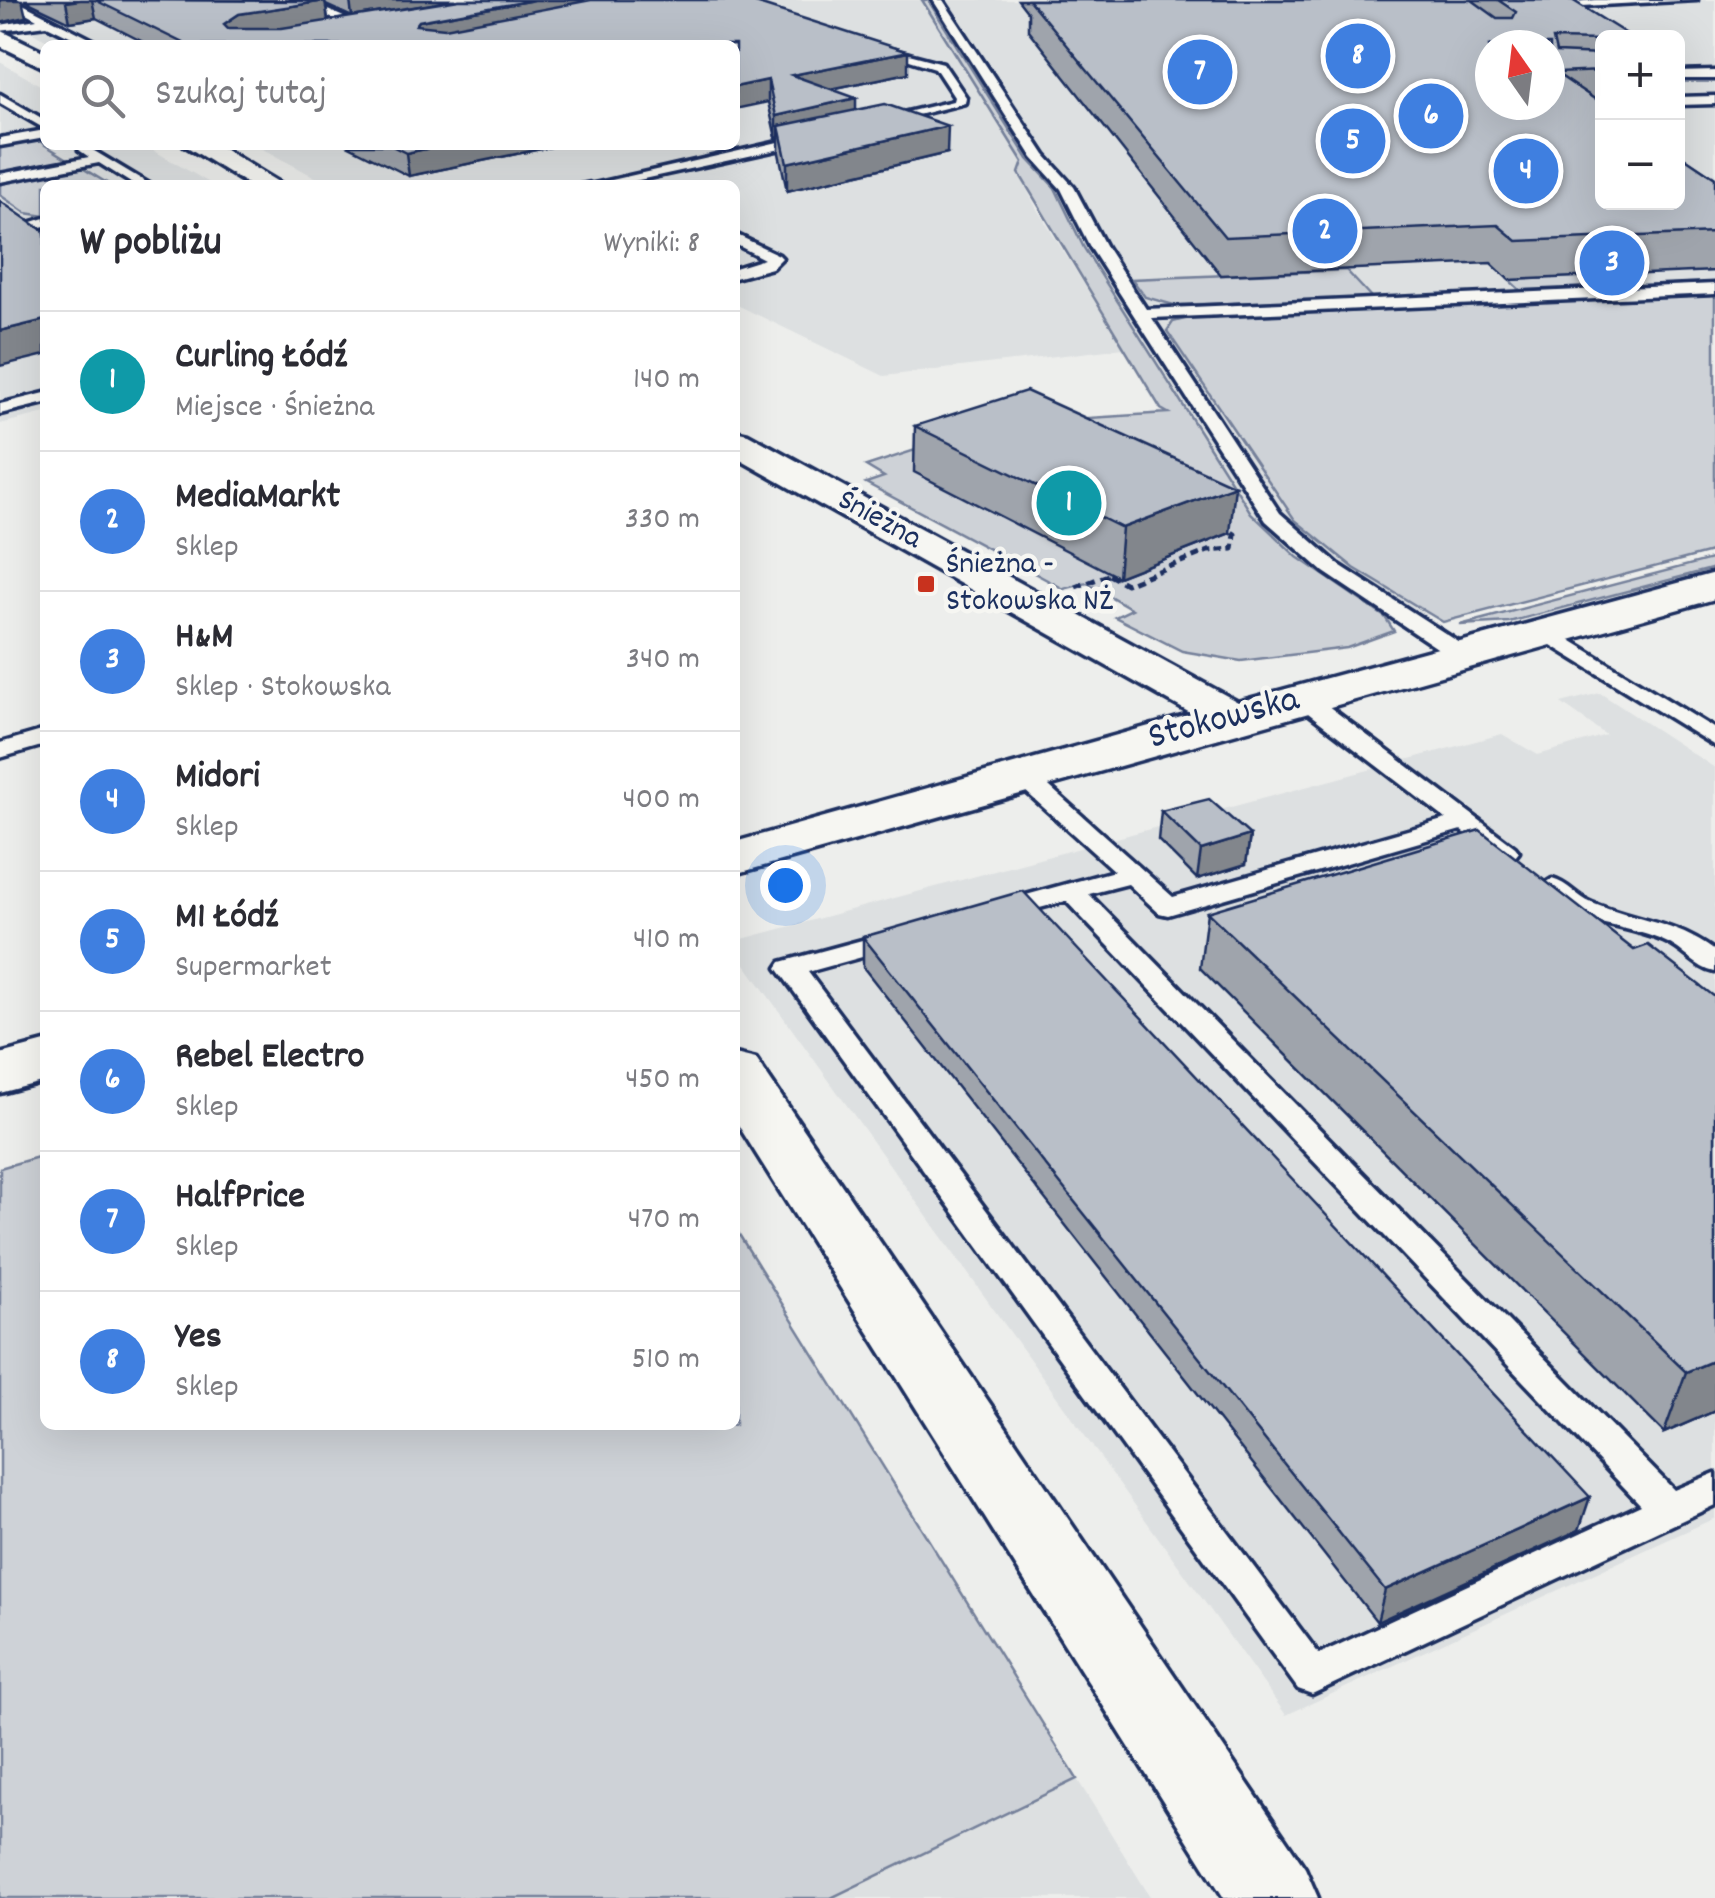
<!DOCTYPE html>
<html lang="pl">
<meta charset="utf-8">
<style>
:root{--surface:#fff;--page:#f7f7f7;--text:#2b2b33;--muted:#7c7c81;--line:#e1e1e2;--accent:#7c3aed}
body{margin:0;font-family:Dekko,sans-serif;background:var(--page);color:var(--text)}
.controls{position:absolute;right:30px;top:30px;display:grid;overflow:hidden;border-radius:15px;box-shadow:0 10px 40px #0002}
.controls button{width:90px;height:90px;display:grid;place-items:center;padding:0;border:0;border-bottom:2px solid var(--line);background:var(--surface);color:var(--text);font:50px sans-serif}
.compass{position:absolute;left:1475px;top:30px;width:90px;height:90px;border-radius:50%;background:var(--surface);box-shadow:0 10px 40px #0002;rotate:346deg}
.you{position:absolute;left:785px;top:885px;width:35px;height:35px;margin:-25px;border:8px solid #fff;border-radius:50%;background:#1a73e8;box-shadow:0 0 0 15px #1a73e833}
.badge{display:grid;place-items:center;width:65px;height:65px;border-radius:50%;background:var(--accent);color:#fff;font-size:32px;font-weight:700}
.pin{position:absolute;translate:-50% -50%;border:5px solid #fff;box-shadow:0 2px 10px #0006}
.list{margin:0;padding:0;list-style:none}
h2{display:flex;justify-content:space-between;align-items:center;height:130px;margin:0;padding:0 40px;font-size:42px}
h2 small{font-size:32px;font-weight:400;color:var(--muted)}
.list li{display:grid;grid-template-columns:65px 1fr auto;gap:30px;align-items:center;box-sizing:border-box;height:140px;padding:0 40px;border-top:2px solid var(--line)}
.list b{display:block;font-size:38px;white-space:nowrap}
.list p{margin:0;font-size:32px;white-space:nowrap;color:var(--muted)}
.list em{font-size:32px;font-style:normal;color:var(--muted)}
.icon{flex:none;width:55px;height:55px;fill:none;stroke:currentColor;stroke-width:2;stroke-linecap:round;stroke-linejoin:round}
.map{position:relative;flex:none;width:1715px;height:1898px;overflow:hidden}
.search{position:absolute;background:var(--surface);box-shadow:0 10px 40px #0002;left:40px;top:40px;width:700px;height:110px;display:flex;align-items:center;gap:25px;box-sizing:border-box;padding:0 35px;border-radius:15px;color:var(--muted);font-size:38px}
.panel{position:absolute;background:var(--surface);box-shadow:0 10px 40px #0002;left:40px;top:180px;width:700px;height:1250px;border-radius:15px}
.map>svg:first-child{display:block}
</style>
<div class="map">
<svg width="1715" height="1898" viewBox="0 0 1715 1898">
<rect width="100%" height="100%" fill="#edeeec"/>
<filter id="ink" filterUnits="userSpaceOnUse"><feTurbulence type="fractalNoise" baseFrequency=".01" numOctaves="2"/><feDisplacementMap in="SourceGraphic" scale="20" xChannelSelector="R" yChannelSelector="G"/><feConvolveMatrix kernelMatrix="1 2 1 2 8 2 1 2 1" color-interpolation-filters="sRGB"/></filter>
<g filter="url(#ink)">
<path fill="#dde0e1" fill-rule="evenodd" d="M0 0H489L202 45H57L0 15Z
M597 0H1715V541L1373 629 1263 544 1024 164 1019 174 1037 209 1124 348 884 376 735 304V185H330L255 145H735V45ZM1602 38H1678V202H1602ZM1490 45H1550V105H1490Z
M0 62 45 88V145H144L213 185H45V413L0 424Z
M1600 693 1715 768V1518L1286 1715 735 950V941L1502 734 1538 755 1606 735 1561 703Z
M1077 1779 1151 1898H831Z"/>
<path fill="#ced2d7" stroke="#74809a" stroke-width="2.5" d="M922 0H928L1028 159 1055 188 1084 248 1251 513 1297 557 1385 617 1394 631 1347 648 1241 661 1182 651 1115 617 1132 609 1087 583 1064 589 866 483 884 477 866 466 995 424 1168 413 1161 409 1019 173 1023 162Z
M39 139 45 145 110 185H45V216L26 213 0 195V145Z
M1346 270 1372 298 1174 305 1145 297 1132 279Z
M1612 275 1627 287 1522 292 1509 280Z
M1715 294V551L1443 622 1354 568 1295 520 1167 331 1173 322 1196 316Z
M1715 558V568L1509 622 1460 625Z
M45 1155V1425H735V1228L1077 1779 831 1898H0V1168Z"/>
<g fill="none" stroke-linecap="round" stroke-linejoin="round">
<g stroke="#1b2f5e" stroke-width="7">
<path id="lane" d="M2 0H15L103 45H88L47 25 0 31V25L37 19Z
M291 0H305L364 26 354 28Z
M933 0H943L1045 155 1074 187 1106 247 1146 309 1715 284V294L1152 318 1280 513 1338 564 1471 650 1474 655 1471 660H1455L1324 572 1266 521 1090 247 1061 189 1033 158Z
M1596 0H1697L1544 8 1539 5Z
M871 44 943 63 966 97 965 103 874 126V120L953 101 954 97 935 68 871 48Z
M1715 71V79H1678V72Z
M0 94 45 120V129L0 103Z
M1715 96V104L1678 105V97Z
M45 130V138L0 146V138Z
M813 134 820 138 818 141 616 185H590Z
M86 146 151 185H134L99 163 0 182V174L89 157 79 150Z
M45 218V226L23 231 16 227Z
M735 234 779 255 782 258 772 268 735 278V268L764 259 735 244Z
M45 393V403L0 414V404Z
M1546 625 1715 729V746L1538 637 1535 632Z
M1303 691 1311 693 1515 847 1519 852 1515 857H1497L1461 830 1168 915 1159 913 1128 884 1089 894 1674 1490 1715 1473V1505L1312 1694 1298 1689 777 968 781 962 899 930 909 932 913 938 909 944 808 972 1319 1654 1641 1505 1066 901 998 919 985 911 989 905 1114 871 1013 780 1010 775 1022 768 1031 770 1173 897 1446 819 1295 703 1291 698 1295 693Z
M45 730V745L0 758V743Z
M1552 879C1568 883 1577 897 1592 903 1637 922 1673 920 1715 951V972C1696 968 1685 951 1668 943 1626 922 1570 928 1539 887Z"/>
</g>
<g stroke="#1b2f5e" stroke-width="7">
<path id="street" d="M0 30 45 52V68L0 46Z
M184 145H217L283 185H249Z
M735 431 748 434 1238 702 1715 573V599L735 874V842L1192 714 735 457Z
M45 1042V1081L0 1093V1054Z
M735 1054 756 1059 1305 1868 1318 1898H1224L735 1120Z"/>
</g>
<path stroke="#1b2f5e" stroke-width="5" stroke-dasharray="8 5" stroke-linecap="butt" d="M1109 575 1126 584 1208 551 1233 549 1235 534 1226 528
M1076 587 1111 574"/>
<use href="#lane" fill="#f6f6f2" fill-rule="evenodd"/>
<use href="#street" fill="#f6f6f2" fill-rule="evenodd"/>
</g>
<path fill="#9fa4ac" stroke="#1b2f5e" stroke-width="2.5" d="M24 0H456L352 17 326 5 328 21 459 0H584V1L908 73 831 89 856 110 947 153 787 191 779 153V137L776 138 768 102 735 45H149L96 18 70 22Z
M1018 0H1572L1602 38V103L1715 178V271L1509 280 1491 263 1221 275 1028 30V13Z
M1678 65 1682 67 1678 85Z
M347 145H560L409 176Z
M915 426 1230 533 1118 577 914 472Z
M1161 811 1250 835 1246 864 1197 879 1158 840Z
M1207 912 1634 950 1715 997V1411L1664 1433 1200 968Z
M863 937 1579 1530 1377 1622 863 967Z"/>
<path fill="#82868c" stroke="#1b2f5e" stroke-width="2.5" d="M0 0H22L26 17 0 23Z
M80 0H92L96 18 70 22 66 2Z
M350 0H456L352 17Z
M534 0H584L585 10 421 41 416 25 419 21Z
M325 1 328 21 227 44 224 24 239 14Z
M908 52V73L792 97V75Z
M768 80V102L735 109V87Z
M856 98V120L779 126V137L776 138V116Z
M948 126 947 153 787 191V163Z
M445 145H560L409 176 406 153Z
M45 320V355L0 366V331Z
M1235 486 1230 533 1118 577 1122 528Z
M1250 835 1246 864 1197 879 1201 850Z
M1715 1360V1411L1664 1433 1686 1372Z
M1590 1497 1579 1530 1377 1622 1385 1590Z"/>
<path fill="#b9bfc8" stroke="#1b2f5e" stroke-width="2.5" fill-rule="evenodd" d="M95 0 325 1 239 14 224 24 228 28H282L459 0H534L419 21 416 25 445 28 591 0H746L908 52 792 75 856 98 776 116 768 80 735 87V45H187Z
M1029 0H1472L1497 18H1513L1516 12 1498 0H1572L1633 38H1602V40L1553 39 1556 53 1602 55V71L1556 73 1602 104V202H1678V153L1715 178V233L1517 241 1498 225 1225 237ZM1490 45H1550V105H1490Z
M885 104 948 126 787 163 779 126Z
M390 145H445L406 153Z
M589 181 598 185H570Z
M0 201 45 232V320L0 331Z
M1026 391 1235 486 1122 528 915 426Z
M1209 799 1250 835 1201 850 1161 811Z
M1480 830 1634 950 1648 945 1715 997V1360L1686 1372 1207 912Z
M1023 891 1590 1497 1385 1590 863 937Z"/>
</g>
<rect fill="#c8321e" stroke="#f6f6f2" stroke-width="4" x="916" y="574" width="20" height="20" rx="5"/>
<g text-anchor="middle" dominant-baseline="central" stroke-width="9" stroke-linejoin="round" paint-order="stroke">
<g font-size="32" fill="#1b2f5e" stroke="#f6f6f2">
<text transform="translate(879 521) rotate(29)">Śnieżna</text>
</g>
<g font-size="32" fill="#1b2f5e" stroke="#f6f6f2" text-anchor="start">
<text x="946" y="566">Śnieżna -<tspan x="946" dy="37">Stokowska NŻ</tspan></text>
</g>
<g font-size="38" fill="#1b2f5e" stroke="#f6f6f2">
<text transform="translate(1224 720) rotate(-15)">Stokowska</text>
</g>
</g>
</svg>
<div class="controls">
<button>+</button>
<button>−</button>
</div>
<svg class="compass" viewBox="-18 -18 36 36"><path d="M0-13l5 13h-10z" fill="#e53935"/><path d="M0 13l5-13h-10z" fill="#7c7c81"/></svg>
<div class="you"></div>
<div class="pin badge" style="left:1069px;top:503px;background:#0f9aa8">1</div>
<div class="pin badge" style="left:1325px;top:231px;background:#3f7fe0">2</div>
<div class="pin badge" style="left:1612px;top:263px;background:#3f7fe0">3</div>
<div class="pin badge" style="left:1526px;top:171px;background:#3f7fe0">4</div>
<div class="pin badge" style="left:1353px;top:141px;background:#3f7fe0">5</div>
<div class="pin badge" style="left:1431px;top:116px;background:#3f7fe0">6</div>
<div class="pin badge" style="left:1200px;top:72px;background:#3f7fe0">7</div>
<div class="pin badge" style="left:1358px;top:56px;background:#3f7fe0">8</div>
<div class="search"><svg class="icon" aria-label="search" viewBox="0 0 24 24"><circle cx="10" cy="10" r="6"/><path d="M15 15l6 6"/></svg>Szukaj tutaj</div>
<section class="panel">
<h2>W pobliżu<small>Wyniki: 8</small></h2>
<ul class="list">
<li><span class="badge" style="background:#0f9aa8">1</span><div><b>Curling Łódź</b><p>Miejsce · Śnieżna</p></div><em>140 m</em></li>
<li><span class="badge" style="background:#3f7fe0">2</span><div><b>MediaMarkt</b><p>Sklep</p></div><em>330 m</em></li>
<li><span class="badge" style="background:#3f7fe0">3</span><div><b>H&amp;M</b><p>Sklep · Stokowska</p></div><em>340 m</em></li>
<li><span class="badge" style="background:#3f7fe0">4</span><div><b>Midori</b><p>Sklep</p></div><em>400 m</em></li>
<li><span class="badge" style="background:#3f7fe0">5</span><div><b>M1 Łódź</b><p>Supermarket</p></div><em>410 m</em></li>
<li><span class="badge" style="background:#3f7fe0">6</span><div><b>Rebel Electro</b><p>Sklep</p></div><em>450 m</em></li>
<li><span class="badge" style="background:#3f7fe0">7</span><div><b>HalfPrice</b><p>Sklep</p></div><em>470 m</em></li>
<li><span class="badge" style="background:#3f7fe0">8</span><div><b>Yes</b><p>Sklep</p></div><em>510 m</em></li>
</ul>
</section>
</div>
